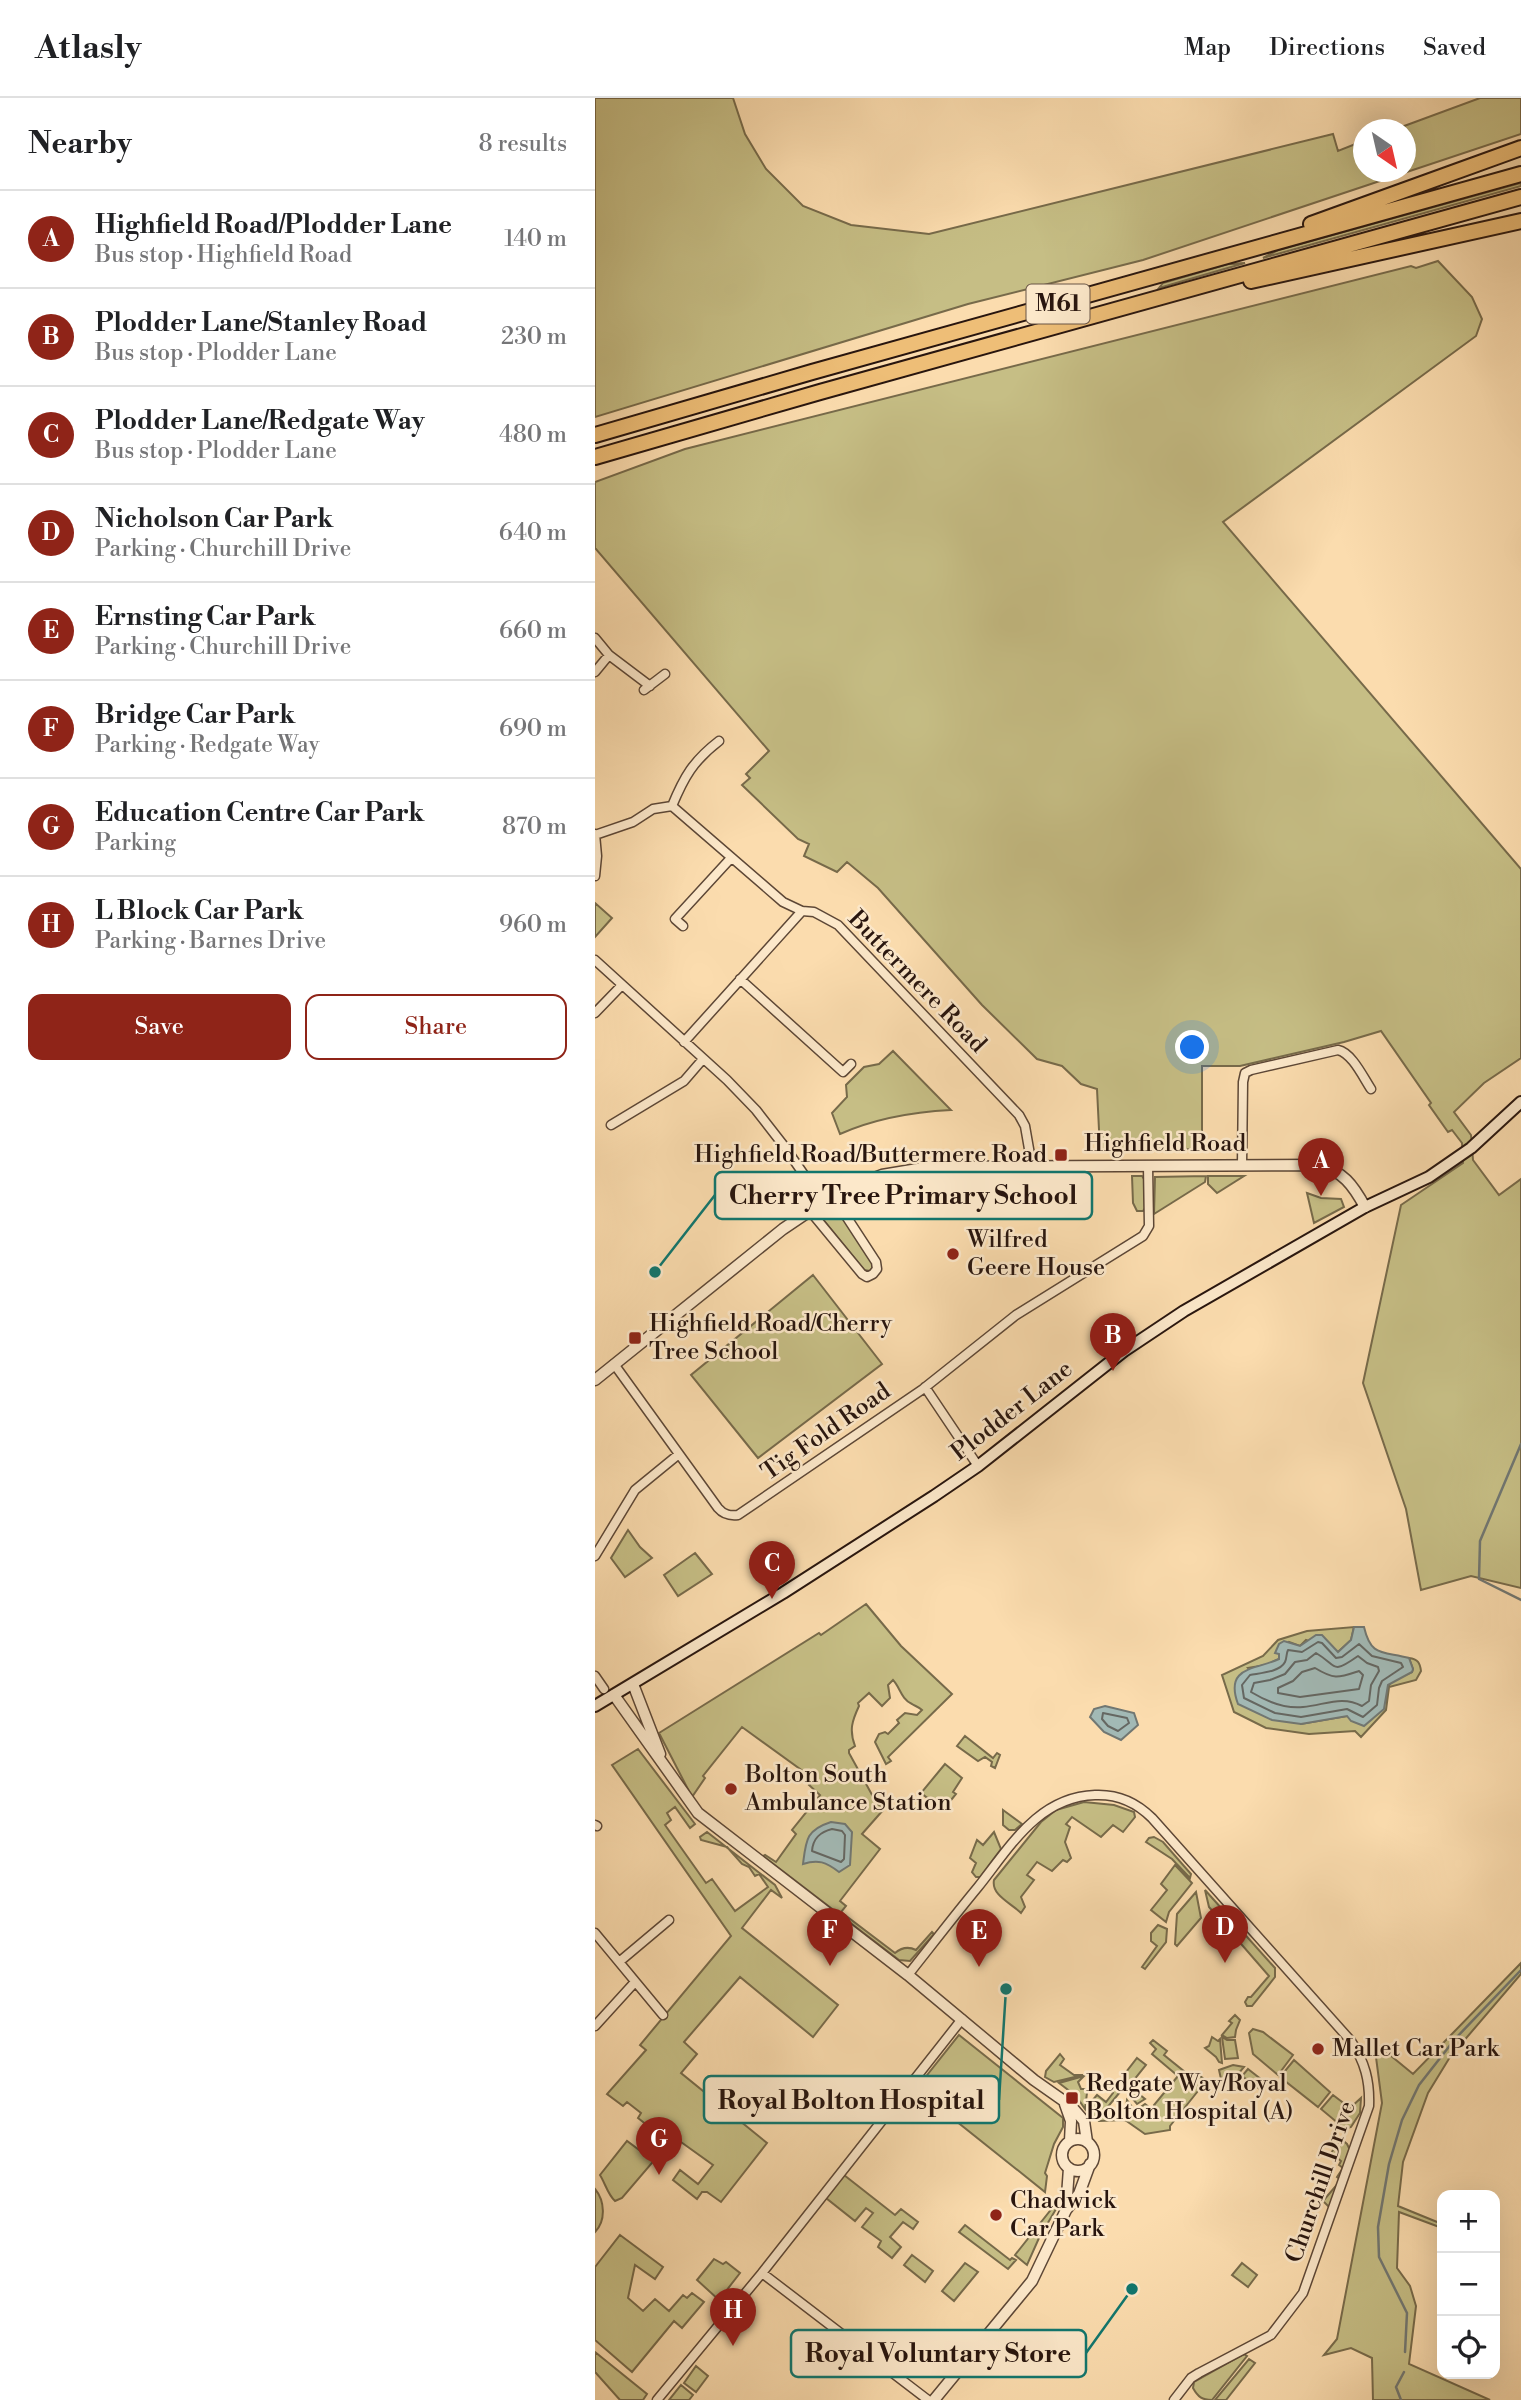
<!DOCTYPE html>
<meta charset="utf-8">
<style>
:root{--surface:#fff;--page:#f6f6f6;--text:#202124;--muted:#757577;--line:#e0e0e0;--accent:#8f2418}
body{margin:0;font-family:"Libre Bodoni",serif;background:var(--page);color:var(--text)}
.controls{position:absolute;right:21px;bottom:21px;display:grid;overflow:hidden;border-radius:14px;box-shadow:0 7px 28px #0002}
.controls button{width:63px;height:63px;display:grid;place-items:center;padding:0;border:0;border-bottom:2px solid var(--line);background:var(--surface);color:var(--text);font:35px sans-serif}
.compass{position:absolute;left:758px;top:21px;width:63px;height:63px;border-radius:50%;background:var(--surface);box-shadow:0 7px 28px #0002;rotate:146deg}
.you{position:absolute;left:598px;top:950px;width:24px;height:24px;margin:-18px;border:5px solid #fff;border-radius:50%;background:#1a73e8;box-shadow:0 0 0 10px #1a73e833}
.badge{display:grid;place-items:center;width:46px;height:46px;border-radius:50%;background:var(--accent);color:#fff;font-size:23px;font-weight:700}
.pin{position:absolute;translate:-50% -58px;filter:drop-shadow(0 2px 4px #0008)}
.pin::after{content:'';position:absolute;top:37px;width:24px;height:21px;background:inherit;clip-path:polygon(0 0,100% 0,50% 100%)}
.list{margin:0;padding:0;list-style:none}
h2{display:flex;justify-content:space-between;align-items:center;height:91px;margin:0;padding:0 28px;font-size:30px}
h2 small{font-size:23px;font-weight:400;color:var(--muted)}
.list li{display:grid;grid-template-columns:46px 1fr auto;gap:21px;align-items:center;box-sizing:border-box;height:98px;padding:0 28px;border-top:2px solid var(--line)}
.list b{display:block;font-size:26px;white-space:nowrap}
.list p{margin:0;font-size:23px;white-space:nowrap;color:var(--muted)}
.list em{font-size:23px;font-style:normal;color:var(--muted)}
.actions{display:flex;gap:14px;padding:21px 28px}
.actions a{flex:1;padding:16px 0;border:2px solid var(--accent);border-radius:14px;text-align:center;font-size:24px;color:var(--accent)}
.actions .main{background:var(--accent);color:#fff}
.icon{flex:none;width:38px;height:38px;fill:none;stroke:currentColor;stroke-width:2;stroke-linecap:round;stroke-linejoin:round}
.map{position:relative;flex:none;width:926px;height:2302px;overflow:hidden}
header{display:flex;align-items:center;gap:42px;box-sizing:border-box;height:98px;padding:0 35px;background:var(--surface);border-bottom:2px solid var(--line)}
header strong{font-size:33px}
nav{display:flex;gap:38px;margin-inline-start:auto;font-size:24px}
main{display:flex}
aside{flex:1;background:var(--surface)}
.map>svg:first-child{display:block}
</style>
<header>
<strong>Atlasly</strong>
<nav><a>Map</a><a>Directions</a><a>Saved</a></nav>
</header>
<main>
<aside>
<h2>Nearby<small>8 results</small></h2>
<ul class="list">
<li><span class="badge">A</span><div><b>Highfield Road/Plodder Lane</b><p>Bus stop · Highfield Road</p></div><em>140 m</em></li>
<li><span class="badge">B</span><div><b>Plodder Lane/Stanley Road</b><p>Bus stop · Plodder Lane</p></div><em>230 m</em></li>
<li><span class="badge">C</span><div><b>Plodder Lane/Redgate Way</b><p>Bus stop · Plodder Lane</p></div><em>480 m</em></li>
<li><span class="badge">D</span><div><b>Nicholson Car Park</b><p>Parking · Churchill Drive</p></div><em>640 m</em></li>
<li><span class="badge">E</span><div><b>Ernsting Car Park</b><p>Parking · Churchill Drive</p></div><em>660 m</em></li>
<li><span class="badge">F</span><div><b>Bridge Car Park</b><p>Parking · Redgate Way</p></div><em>690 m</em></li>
<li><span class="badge">G</span><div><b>Education Centre Car Park</b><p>Parking</p></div><em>870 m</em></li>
<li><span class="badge">H</span><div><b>L Block Car Park</b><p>Parking · Barnes Drive</p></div><em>960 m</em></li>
</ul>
<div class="actions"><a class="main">Save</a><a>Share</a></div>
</aside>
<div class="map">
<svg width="926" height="2302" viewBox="0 0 926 2302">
<rect width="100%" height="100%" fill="#fbdcae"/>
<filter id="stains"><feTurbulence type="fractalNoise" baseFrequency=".00286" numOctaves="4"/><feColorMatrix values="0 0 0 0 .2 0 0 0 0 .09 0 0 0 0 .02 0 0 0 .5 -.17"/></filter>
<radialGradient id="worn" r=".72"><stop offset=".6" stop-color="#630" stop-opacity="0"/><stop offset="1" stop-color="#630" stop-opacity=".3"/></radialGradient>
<path fill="#c6be85" stroke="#776a4a" stroke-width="2" d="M0 0H138L150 36 171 71 208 108 256 127 334 136 738 36 743 53 768 43V74H810V32L801 31 885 0H926V36L548 162 373 206 0 319Z
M926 85V88L668 160 683 152Z
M843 163 877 199 887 221 881 238 628 424 926 771V960L889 985 859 1014 876 1037 878 1062 904 1097 926 1081V1490L876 1478 826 1492 811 1411 768 1285 806 1107 868 1065 867 1045 857 1032 853 1034 834 1007 836 1005 786 933 749 944 645 968H607V1051L505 1052 502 991 486 986 467 968 442 961 387 907 283 790 252 764 242 774 209 758 214 746 203 741 147 687 155 680 151 676 174 653 0 450V384L90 351 816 168 821 170Z
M650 165 564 190 568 185 633 166Z
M0 805 17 820 0 839Z
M298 953 356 1012C317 1014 281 1020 245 1036L237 1015 252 999 251 987 269 969 284 966Z
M537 1078H547L549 1081 550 1110 548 1113H542L538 1105Z
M611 1078 610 1084 559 1116 560 1079Z
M613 1078H649L622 1095 613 1086Z
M712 1095 726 1100 746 1101 749 1109 719 1125Z
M241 1109 277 1164V1171L275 1173 269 1172 226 1119Z
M218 1177 287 1266 163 1360 96 1277Z
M33 1432 45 1449 57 1460 30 1479 16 1460Z
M100 1455 117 1476 83 1498 69 1477Z
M271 1506 306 1548 357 1596 293 1659 296 1663 291 1666 280 1644 284 1636 290 1634 293 1636 304 1625 302 1622 310 1615 322 1617 327 1612C324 1609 320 1608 317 1606 306 1601 305 1589 298 1582L293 1587 295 1600 287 1608 274 1595 263 1605 264 1608C257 1623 254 1632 260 1648L254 1652V1655L281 1704 289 1711 267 1736 285 1751 245 1803 251 1808 246 1814 300 1855C306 1850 313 1848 321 1852L337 1834 339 1836 315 1863 304 1862 168 1758 170 1757 181 1764 201 1736 197 1732 225 1697 214 1687 218 1683 216 1679 147 1629 108 1678 110 1680 97 1699 64 1635 224 1535 226 1537Z
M759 1529 756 1542 743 1554 711 1542 705 1548 694 1544 684 1556V1561L671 1567 653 1570 706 1626 752 1618 792 1602C790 1582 800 1582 817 1574L818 1571 814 1560C823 1561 825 1565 826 1573L821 1582 794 1589 791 1612 766 1639 760 1633 714 1636 671 1630 639 1614 627 1577 668 1558 683 1542 712 1533Z
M370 1638 398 1660 402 1655 405 1657 400 1670 396 1668 397 1664 390 1659 383 1663 362 1648Z
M43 1651 100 1726 95 1730 80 1709 72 1715 76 1722 70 1727 111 1785 117 1781 140 1813 173 1789 164 1776 160 1778 154 1769 147 1766 132 1749 106 1742 105 1739 112 1734 180 1787 187 1800 176 1792 147 1830 243 1907 218 1939 145 1879 89 1944 102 1956 86 1975 172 2045 126 2104 112 2094H107L102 2101 78 2082 85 2072 103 2086 118 2067 79 2039 27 2100 20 2103C13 2097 10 2085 5 2077L32 2043 47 2054 62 2035 43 2020 46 2015 32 2004 28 2008 12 1996 51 1952 45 1947 136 1838 17 1667Z
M350 1666 367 1680 358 1694 361 1696 348 1712 326 1695Z
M489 1704 519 1707 539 1714 540 1719 528 1734 518 1727 506 1739 477 1719 471 1726 475 1729 470 1744 476 1760 472 1764 468 1762 457 1773 442 1764 432 1777 439 1782 426 1799 430 1809 426 1815C416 1805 396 1797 399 1782L446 1724 461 1712Z
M408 1712 427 1726 420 1732H414L408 1727Z
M399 1734 406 1751 385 1779H381L377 1774 381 1765 375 1760 382 1742 388 1747Z
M559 1739 568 1744 596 1776 595 1780 577 1761 551 1744 554 1740Z
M580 1767 597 1785 574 1814 571 1824 556 1812 572 1792 566 1786Z
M610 1792 680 1870V1879L657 1908H652L650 1904 653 1899H656L674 1878 614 1809Z
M601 1794 606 1820 582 1848 580 1846 582 1816Z
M563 1827 572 1831 571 1844 550 1871 547 1869 562 1848 556 1843V1835Z
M926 1865V1876L855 1959 833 1995 808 2064 803 2108 847 2126V2130L804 2114 802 2170 815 2188 821 2208 814 2266 895 2302H778L777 2260 756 2250 729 2257 742 2241 787 2005 779 1944 818 1976Z
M640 1917 645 1922 641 1932 640 1939 632 1940 627 1937 637 1925 634 1923Z
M658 1931 668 1934 698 1957 683 1977 658 1956 654 1935Z
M364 1937 468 2020V2029L459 2046 450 2075 452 2078 450 2094 321 1991Z
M617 1939 623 1943 625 1941 627 1965 624 1964 621 1959 610 1950 614 1948Z
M627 1939 632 1942H640L643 1960 630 1961Z
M558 1942 572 1953 569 1957 600 1982 604 1977 611 1983 575 2028V2032L550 2036 530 2022 504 2023 493 2014 494 2003H497L502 1997 511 2004 518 1995 511 1989 515 1985 525 1994 511 2011 512 2016 526 2013 531 2009 532 2002 540 2013 550 2006 559 2013 561 2010 559 2007 583 1978 557 1956 561 1951 555 1945Z
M465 1956 469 1961 465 1967 479 1977H488L459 1984 450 1979 451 1973Z
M542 1960 551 1967 534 1988 550 2001 542 2006 529 1990 528 1978Z
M699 1962 735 1994 723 2009 685 1979Z
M638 1967 649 1969 633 1988 626 1981 624 1972Z
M653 1971 667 1982 666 1992 647 1978Z
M489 1978 483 1984 486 1991H495L492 1995 490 2011 481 1998 464 1985Z
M738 1997 755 2010 766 2000 765 2015 756 2029 750 2031 726 2011Z
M746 2041 752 2046 756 2054 735 2110 728 2103 746 2082 742 2079 748 2070 744 2067 746 2063 736 2055Z
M249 2077 300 2117 306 2111 323 2124 318 2131 308 2124 295 2139 306 2149 297 2160 283 2149 286 2143 267 2129 278 2115 271 2110 260 2123 231 2100Z
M0 2091C10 2103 11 2123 0 2134Z
M462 2104 464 2106 444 2140 432 2167 420 2157Z
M370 2127 415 2162 417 2160 421 2162 413 2171 364 2134Z
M25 2137 68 2169 60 2181 40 2167 33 2200 48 2213 60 2201 74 2213 88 2197 92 2200 97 2195 109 2204 87 2230 79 2223 37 2274 0 2242V2169Z
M317 2157 338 2173 330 2184 309 2167Z
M119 2161 128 2166 131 2164 145 2175 124 2202 102 2182Z
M370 2165 383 2174 359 2203 347 2193Z
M647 2165 662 2177 653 2189 637 2177Z
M0 2254 52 2296 48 2302H25L0 2274Z
M649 2256 652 2258 617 2302C607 2302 603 2299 598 2290L599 2284Z
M654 2261 660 2265 631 2302H620Z
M101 2268 113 2278 101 2294 89 2285Z
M86 2287 98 2297 94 2302H74Z"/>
<path fill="#a2b9b5" stroke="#717772" stroke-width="2" d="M759 1529H769C776 1559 787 1553 814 1560L818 1571 817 1574 793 1587 789 1611 769 1628 756 1623 752 1618 706 1626 677 1622 643 1606C629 1568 661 1572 684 1561V1556L680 1555 684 1546 689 1543 705 1548 721 1537H727L743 1554 756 1542Z
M510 1608 539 1615 543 1627 526 1642 509 1634 495 1619 499 1611Z
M236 1724 250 1726 257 1734 255 1767 244 1774C231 1764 223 1761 208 1766 211 1742 211 1732 236 1724Z"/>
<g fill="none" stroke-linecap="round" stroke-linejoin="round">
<path stroke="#656762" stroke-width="2" d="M723 1544 727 1545 741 1560 747 1559 764 1546 777 1558 806 1565 808 1569 787 1583 784 1590 782 1607 768 1619 752 1611 706 1619 680 1615 649 1600 647 1587 655 1577C665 1575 685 1574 690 1564 692 1560 691 1556 693 1552L707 1554Z
M721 1555C743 1568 736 1577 763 1558L772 1565 783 1569 784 1573 776 1587 774 1603 767 1608C747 1597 730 1607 708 1609 690 1611 671 1603 656 1594L659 1585 675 1582 690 1576 700 1564 712 1562Z
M720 1570C740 1582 743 1580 764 1573L768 1577 764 1591 705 1599 683 1595V1590L698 1583 707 1574Z
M508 1615 532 1620 534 1625 523 1633 513 1628 507 1621Z
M237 1731 247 1733 250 1737 249 1761 246 1764 217 1753C218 1740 225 1734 237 1731Z"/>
<path stroke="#717772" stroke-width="2.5" d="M926 1346 885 1443 884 1481 926 1502
M810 2254 812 2215 784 2159 783 2129 794 2066 807 2022 824 1987 860 1941 926 1872
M806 2302 801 2289 809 2274"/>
<g stroke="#5d4736" stroke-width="11">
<path id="minor" d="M0 540 14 557 55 588
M0 574 14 557
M49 592 70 576
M77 708C89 679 98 663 124 643
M0 736 2 758 0 778
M0 737 38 724 58 711 77 708 188 804 207 813 219 814 243 827 424 1017 430 1028 437 1068
M88 828 80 821 136 760
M0 862 132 982 161 1012 189 1048 228 1104
M145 881 248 974 256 966
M0 915 27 887
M89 944 207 813
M16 1027 89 983 108 961
M647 1067 648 984 650 975 656 972 743 952C757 955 768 979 776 991
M215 1113 267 1176 272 1179 278 1176 282 1171 281 1164 238 1098
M19 1266 123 1410C129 1417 135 1418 143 1417L328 1291 421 1217 548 1138 554 1128 553 1068
M330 1289 383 1368
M0 1458 40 1392 84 1356
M0 1578 9 1591
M0 1727 2 1728
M0 1835 68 1917
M24 1864 74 1822
M313 1877C336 1848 359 1818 383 1789 415 1749 443 1699 500 1697 522 1696 542 1705 557 1720L756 1943C770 1964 775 1983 774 2008L708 2195 676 2237 604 2275 596 2280 579 2302
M0 1928 40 1884
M167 2175 333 2302
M62 2302 167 2175 367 1921"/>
</g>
<g stroke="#5d4736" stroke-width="13">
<path id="tertiary" d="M0 1282 188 1131 228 1104 261 1087 287 1077 335 1069 723 1067C748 1073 758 1087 770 1109
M38 1586 65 1656
M19 1597 103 1715 313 1877 439 1982 476 2008 489 2023 492 2044
M470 2006 476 2023 475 2043
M467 2057a16 16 0 1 1 32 0a16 16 0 1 1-32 0Z
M471 2112 474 2070
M339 2302 437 2183 471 2112 484 2096 495 2066"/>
</g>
<g stroke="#28150e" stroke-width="14">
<path id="secondary" d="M0 1608 188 1495 339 1398 383 1368 529 1253 589 1213 770 1109 834 1079 876 1050 926 1004"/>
</g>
<g stroke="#28150e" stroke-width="18">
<path id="motorway" d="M716 126 926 50
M656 183 926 123
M0 337 217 274 926 76
M0 359 225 294 926 99"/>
</g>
<use href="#minor" stroke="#fce8ca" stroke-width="8"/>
<use href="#tertiary" stroke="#fce8ca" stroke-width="10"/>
<use href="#secondary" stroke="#fce8ca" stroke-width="10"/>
<use href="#motorway" stroke="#eebe77" stroke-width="14"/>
</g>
<g fill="#8f2418" stroke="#fce8ca" stroke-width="2.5">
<rect x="459" y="1050" width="14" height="14" rx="3.5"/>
<circle cx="358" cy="1156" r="7"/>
<rect x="33" y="1233" width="14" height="14" rx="3.5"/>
<circle cx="136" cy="1691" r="7"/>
<circle cx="723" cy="1951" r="7"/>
<rect x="470" y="1993" width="14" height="14" rx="3.5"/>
<circle cx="401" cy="2117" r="7"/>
</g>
<g text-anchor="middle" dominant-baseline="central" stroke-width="5" stroke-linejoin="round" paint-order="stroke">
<rect fill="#fce8ca" stroke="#685446" stroke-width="2" x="431.5" y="186.5" width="63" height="39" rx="5"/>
<g font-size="23" font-weight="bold" fill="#28150e">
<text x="463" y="206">M61</text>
</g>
<g font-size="24" fill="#28150e" stroke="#fce8ca">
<text transform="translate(322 884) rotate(46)">Buttermere Road</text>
<text x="570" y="1046">Highfield Road</text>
<text transform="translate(417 1313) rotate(-38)">Plodder Lane</text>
<text transform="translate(231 1334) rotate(-35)">Tig Fold Road</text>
<text transform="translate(726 2084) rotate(-71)">Churchill Drive</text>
</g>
<g font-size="24" fill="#28150e" stroke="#fce8ca" text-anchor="start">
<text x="452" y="1057" text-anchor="end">Highfield Road/Buttermere Road</text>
<text x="372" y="1142">Wilfred<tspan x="372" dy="28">Geere House</tspan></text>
<text x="54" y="1226">Highfield Road/Cherry<tspan x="54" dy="28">Tree School</tspan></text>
<text x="150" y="1677">Bolton South<tspan x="150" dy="28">Ambulance Station</tspan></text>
<text x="737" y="1951">Mallet Car Park</text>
<text x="491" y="1986">Redgate Way/Royal<tspan x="491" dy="28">Bolton Hospital (A)</tspan></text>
<text x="415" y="2103">Chadwick<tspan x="415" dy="28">Car Park</tspan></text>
</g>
</g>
<path fill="none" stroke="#0f766e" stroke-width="2.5" d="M60 1174L120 1097M411 1891L404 2002M537 2191L491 2255"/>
<g fill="#0f766e" stroke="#fce8ca" stroke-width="2.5">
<circle cx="60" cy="1174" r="7"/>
<circle cx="411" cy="1891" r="7"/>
<circle cx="537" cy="2191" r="7"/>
</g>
<g fill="#fce8ca" stroke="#0f766e" stroke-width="2.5">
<rect x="120" y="1074" width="377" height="47" rx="7"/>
<rect x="109" y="1978" width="295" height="47" rx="7"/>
<rect x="196" y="2232" width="295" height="47" rx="7"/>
</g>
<g font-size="26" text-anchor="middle" font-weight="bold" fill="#28150e">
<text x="308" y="1106">Cherry Tree Primary School</text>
<text x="256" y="2011">Royal Bolton Hospital</text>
<text x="343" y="2264">Royal Voluntary Store</text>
</g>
<rect width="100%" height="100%" filter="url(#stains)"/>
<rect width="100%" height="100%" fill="url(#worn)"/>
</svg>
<div class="controls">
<button>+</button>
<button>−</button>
<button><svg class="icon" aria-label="locate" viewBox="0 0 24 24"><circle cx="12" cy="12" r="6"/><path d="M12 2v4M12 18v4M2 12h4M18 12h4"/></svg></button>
</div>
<svg class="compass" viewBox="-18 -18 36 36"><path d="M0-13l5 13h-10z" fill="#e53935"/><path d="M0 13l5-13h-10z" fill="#757577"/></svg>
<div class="you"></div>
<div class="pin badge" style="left:726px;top:1098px">A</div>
<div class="pin badge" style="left:518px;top:1273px">B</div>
<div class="pin badge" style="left:177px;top:1501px">C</div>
<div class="pin badge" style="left:630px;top:1865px">D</div>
<div class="pin badge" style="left:384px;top:1869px">E</div>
<div class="pin badge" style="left:235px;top:1868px">F</div>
<div class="pin badge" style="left:64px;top:2077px">G</div>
<div class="pin badge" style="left:138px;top:2248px">H</div>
</div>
</main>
